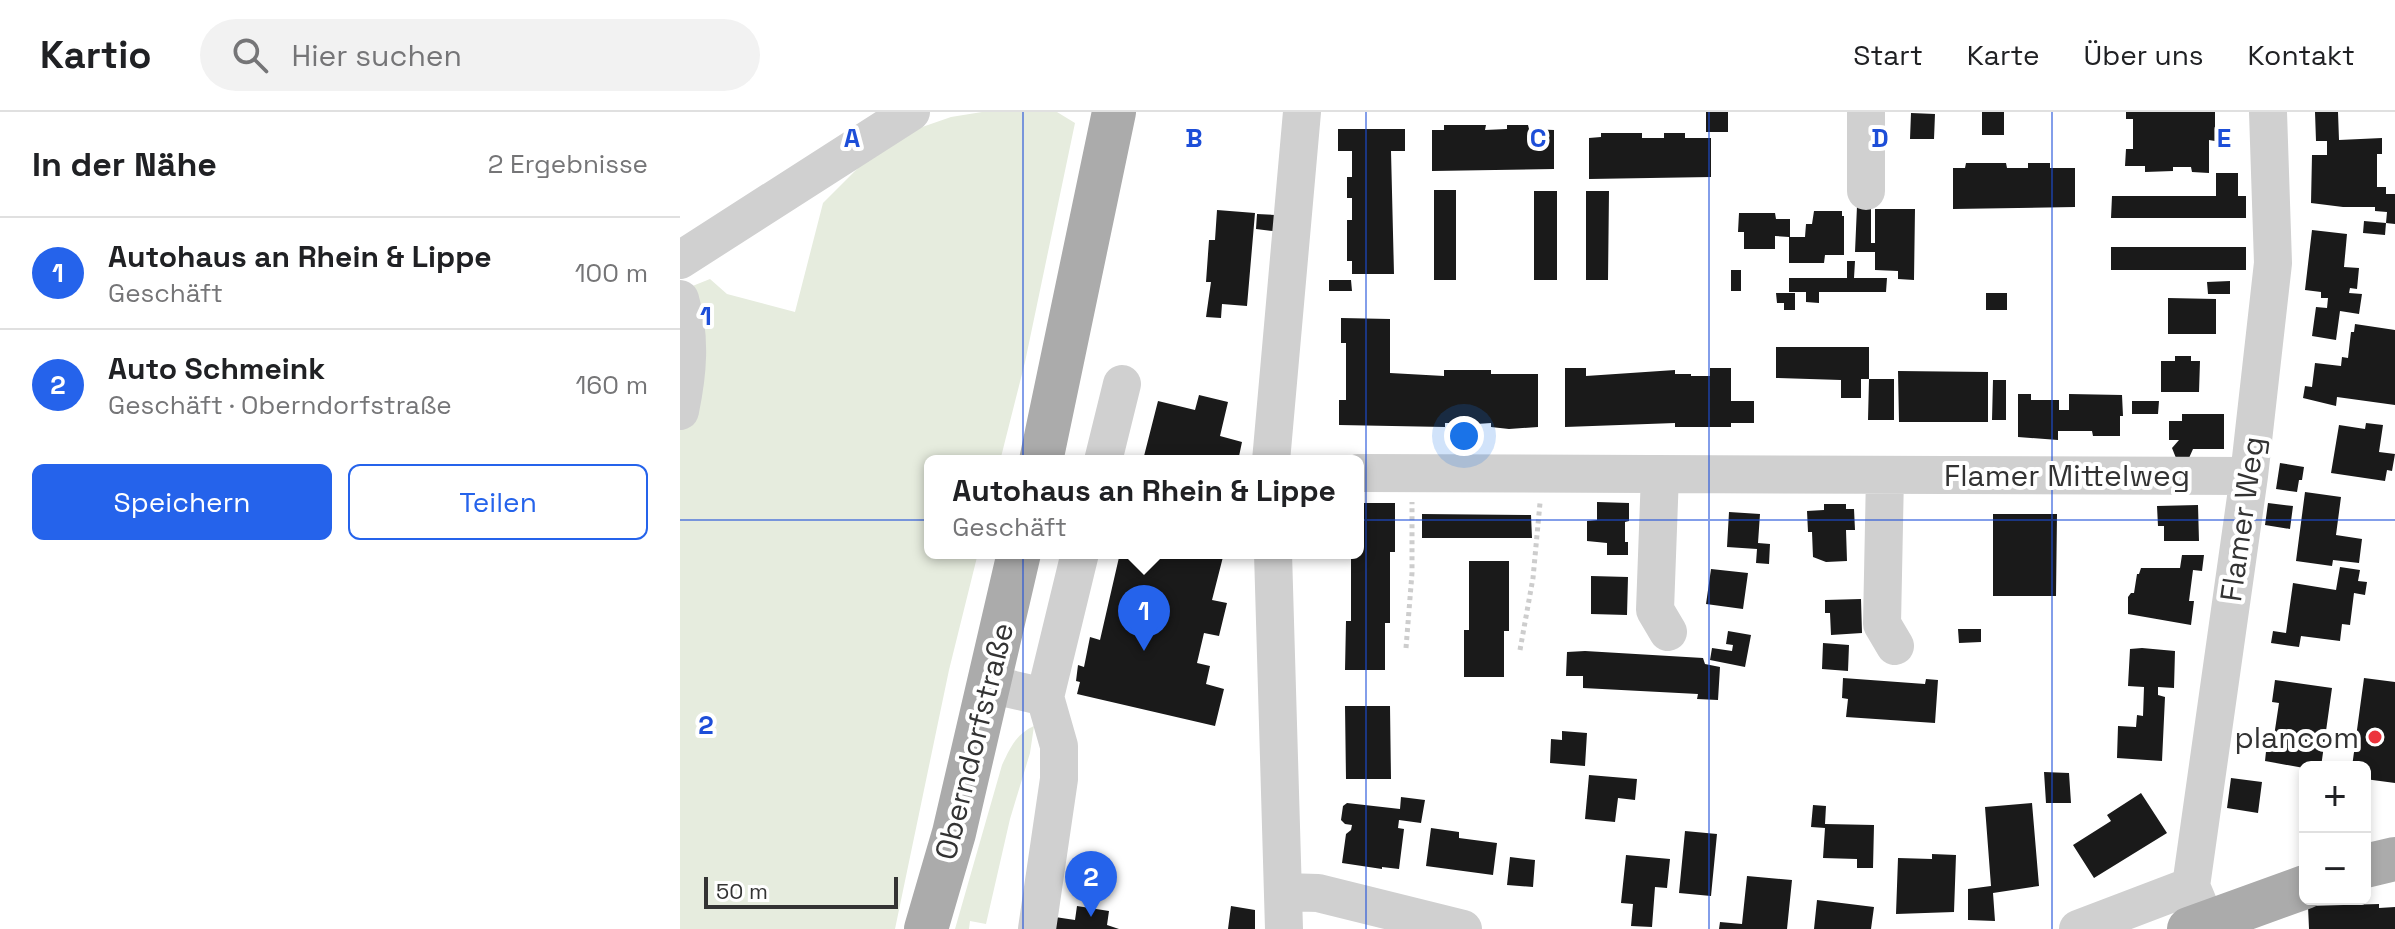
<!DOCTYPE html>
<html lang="de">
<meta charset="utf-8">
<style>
:root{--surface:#fff;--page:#f2f2f2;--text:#202124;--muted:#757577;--line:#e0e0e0;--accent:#2563eb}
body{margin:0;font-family:"Space Grotesk",sans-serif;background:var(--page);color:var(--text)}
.controls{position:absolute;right:24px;bottom:24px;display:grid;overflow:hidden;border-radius:12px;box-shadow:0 4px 12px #0003}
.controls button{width:72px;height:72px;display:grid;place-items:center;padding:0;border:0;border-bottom:2px solid var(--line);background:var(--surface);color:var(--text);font:40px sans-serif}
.scale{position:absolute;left:24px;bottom:20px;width:194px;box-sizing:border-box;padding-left:8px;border:4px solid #333;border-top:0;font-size:22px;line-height:28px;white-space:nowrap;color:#333;-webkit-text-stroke:6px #fff;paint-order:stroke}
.you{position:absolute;left:784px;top:324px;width:28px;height:28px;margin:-20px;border:6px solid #fff;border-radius:50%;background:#1a73e8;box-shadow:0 0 0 12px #1a73e833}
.badge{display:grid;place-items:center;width:52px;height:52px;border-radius:50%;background:var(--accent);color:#fff;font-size:26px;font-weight:700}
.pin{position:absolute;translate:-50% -66px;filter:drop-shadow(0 2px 4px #0008)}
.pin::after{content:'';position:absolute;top:42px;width:28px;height:24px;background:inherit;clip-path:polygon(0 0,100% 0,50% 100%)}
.popup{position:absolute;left:244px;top:343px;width:440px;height:104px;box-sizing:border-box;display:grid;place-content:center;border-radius:12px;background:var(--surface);filter:drop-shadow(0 2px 6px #0005);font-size:26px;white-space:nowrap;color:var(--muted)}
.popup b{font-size:30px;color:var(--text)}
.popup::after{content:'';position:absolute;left:50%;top:100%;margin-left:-16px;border:16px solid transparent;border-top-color:var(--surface)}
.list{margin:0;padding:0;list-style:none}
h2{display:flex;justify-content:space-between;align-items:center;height:104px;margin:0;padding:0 32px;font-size:34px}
h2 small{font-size:26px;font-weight:400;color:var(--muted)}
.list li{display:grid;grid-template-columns:52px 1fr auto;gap:24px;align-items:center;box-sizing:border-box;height:112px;padding:0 32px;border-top:2px solid var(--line)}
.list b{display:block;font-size:30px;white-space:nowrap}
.list p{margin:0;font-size:26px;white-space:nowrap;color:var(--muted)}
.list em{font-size:26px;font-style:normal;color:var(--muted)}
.actions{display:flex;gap:16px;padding:24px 32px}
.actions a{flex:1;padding:18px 0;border:2px solid var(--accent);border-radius:12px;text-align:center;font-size:28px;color:var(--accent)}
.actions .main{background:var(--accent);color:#fff}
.icon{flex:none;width:44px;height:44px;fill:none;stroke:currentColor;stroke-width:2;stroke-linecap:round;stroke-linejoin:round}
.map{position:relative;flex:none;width:1715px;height:817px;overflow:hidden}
header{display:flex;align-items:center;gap:48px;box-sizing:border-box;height:112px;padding:0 40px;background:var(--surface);border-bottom:2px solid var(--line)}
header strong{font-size:38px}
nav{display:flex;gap:44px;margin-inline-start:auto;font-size:28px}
.search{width:560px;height:72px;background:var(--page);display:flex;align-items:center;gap:20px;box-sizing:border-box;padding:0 28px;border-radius:44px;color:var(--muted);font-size:30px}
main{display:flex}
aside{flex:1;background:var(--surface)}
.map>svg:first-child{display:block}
</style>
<header>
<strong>Kartio</strong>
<div class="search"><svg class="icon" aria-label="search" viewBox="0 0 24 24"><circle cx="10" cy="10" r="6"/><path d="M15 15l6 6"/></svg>Hier suchen</div>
<nav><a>Start</a><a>Karte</a><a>Über uns</a><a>Kontakt</a></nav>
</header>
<main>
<aside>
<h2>In der Nähe<small>2 Ergebnisse</small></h2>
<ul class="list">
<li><span class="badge">1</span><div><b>Autohaus an Rhein &amp; Lippe</b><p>Geschäft</p></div><em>100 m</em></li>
<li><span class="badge">2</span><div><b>Auto Schmeink</b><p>Geschäft · Oberndorfstraße</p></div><em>160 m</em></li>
</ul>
<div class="actions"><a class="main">Speichern</a><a>Teilen</a></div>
</aside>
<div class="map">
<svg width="1715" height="817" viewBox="0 0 1715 817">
<rect width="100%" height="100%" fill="#fff"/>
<path fill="#e6ecde" d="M302 0H377L395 11 345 250 320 349H250V441H298L269 558 215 817H0V179L30 167 47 182 115 200 143 91 185 49 225 21 271 5Z
M354 614 350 641 330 707 306 812 290 809 289 817H275L322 653C330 636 336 622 354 614Z"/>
<path fill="#1a1a1a" d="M1026 0H1048V20H1026Z
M1302 0H1324V23H1302Z
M1446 0H1535V29L1529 28V61L1512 60 1511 55H1493V59L1465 60V54H1445L1446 37H1453V7H1446Z
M1635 0H1658L1659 28 1702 26V42H1697V75H1706V82H1715V112L1706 111 1705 123 1683 121 1684 109 1706 111 1707 100 1695 99V95H1663L1631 91 1632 43H1647V29H1636Z
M1231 1 1255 2 1254 27H1230Z
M764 13H806L805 18 827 17V13H848L849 17 874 18V57L752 59V18H764Z
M658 17H725V39H711L714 162H672V149H667V108H672V86H667V65H672V39H658Z
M921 21H962V26H984V21H1005V26H1031V65L909 67V26L921 25Z
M1286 51H1326L1327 56H1348V51H1370V56H1395V95L1273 97V56H1285Z
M1536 61H1558V84H1566V106H1431L1432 84H1536Z
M754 78H776V168H754Z
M854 79H877V168H854Z
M906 79H929L928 168H906Z
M1177 94H1191V131H1195V97H1235L1234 168 1218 167V159L1195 158V140H1175Z
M537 98 575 101 567 194 542 192 541 206 526 205 531 170H526L529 128H535Z
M1134 99H1162V104H1164V143H1145L1144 151H1109V125L1095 124V137H1064V120H1058L1059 101H1095L1096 107H1110V125H1125L1126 112H1132Z
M577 102 595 103 593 119 576 117Z
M1632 118 1667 122 1664 155 1679 156 1677 177 1670 176 1669 181 1682 182 1679 202 1660 199 1656 228 1632 224 1636 195 1647 196 1648 186H1641V180L1625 178Z
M1431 135H1566V158H1431Z
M1167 149H1175L1174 166H1207L1206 180H1139V191L1126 190V180H1109V166H1167Z
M1051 158H1061V179H1051Z
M649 168H671L672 179H649Z
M1550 169V182H1528L1527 170Z
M1096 181H1115V198H1104V191H1097Z
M1306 181H1327V198H1306Z
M1488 186 1536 187V222H1488Z
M661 206 710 207V261L764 264V258H811V262H858V315L829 317 811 315V311L782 313V311H765V315L659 313V288H666V231H661Z
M1675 212 1715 218V293L1657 285 1656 294 1623 286 1625 274 1632 275 1635 251 1661 254 1662 245 1668 246 1671 220H1674Z
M1096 235H1189V267H1181V286H1161V268L1096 266Z
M1495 244H1511V249H1520L1519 280H1481V249H1495Z
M885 256H906V264L995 258V262H1011V264H1030V256H1051V289H1074V311H1051V315H995V311L885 315Z
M1218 259 1308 260V310H1219Z
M1189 267H1214V308H1188Z
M1313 268H1326V308H1312Z
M1338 282H1351V288H1379V298H1389V282L1442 283 1443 304H1440V324H1413L1412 319H1378V328L1338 325Z
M519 283 548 290 540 324 562 330 558 349H453L454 345 463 348 478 289 515 298Z
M1452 289H1479L1478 302H1452Z
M1502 302H1544V337H1513L1509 346H1496L1492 336 1499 328H1489V309H1502Z
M1686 311 1703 313 1699 340 1715 342 1712 359 1707 358 1705 369 1651 361 1659 313 1685 317Z
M1600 351 1624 355 1622 368H1619L1617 380 1596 377Z
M1625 380 1661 385 1656 423 1682 427 1679 451 1653 448 1652 454 1616 449Z
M917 390 949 391V409L945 410V430H948V443H927V431L907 429V409L917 408Z
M678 391H715V440H710V511H705V558H665L666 509H671V441H678Z
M1588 391 1613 394 1610 417 1585 413Z
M1144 392H1166V397H1174L1175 418H1166L1167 449 1146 450 1133 445 1132 420H1128L1127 399 1144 398Z
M1518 393 1519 429H1484V414H1478L1477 394Z
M1049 400 1080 402 1078 431 1090 432 1089 452 1076 451 1077 437 1047 435Z
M742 402 851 403 852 426H742Z
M1313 402H1377L1376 484H1313Z
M440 441H544L532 488 547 491 539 524 524 521 517 551 530 554 526 572 544 577 535 614 397 582 400 570 396 569 398 553 404 555 410 525 420 528Z
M1502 443H1524L1522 459 1513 458 1509 489H1514L1511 513 1448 502V485L1451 481H1454L1457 462H1459L1461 456H1500Z
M789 449H829V519H824V565H784V518H789Z
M1660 455 1680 458 1678 469 1687 470 1685 483 1674 481 1670 513 1662 512 1660 529 1621 524 1619 535 1591 531 1593 519 1606 521 1613 471 1656 478Z
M1031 457 1068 461 1063 497 1026 492Z
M911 464 948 465 947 503 911 502Z
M1181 487 1182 521 1151 523 1150 501H1145V488Z
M1278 517H1301V530L1279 531Z
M1048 519 1071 523 1065 555 1030 548 1032 536 1052 539 1053 533 1046 532Z
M1143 531 1169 533 1168 559 1142 557Z
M1462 536 1495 539 1494 576 1478 575V583L1485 585 1482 649 1437 646 1438 614 1456 615 1457 603 1463 604 1464 575 1448 574 1450 537Z
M905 539 1023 546 1025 552 1040 555 1038 588 1017 587 1018 582 903 576V564H886L887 540Z
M1163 566 1245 572 1246 567 1258 568 1255 611 1166 605 1168 587 1162 586Z
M1684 566 1715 570V671L1685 667V655H1672Z
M1595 568 1652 576 1641 655 1624 656 1585 649 1587 630 1593 631 1599 591 1592 590Z
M665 594H710L711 667H666Z
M882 619 907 621 905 654 870 651 871 627 882 628Z
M1364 660 1389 661 1391 691H1366Z
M909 663 957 667 955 688 938 686 935 710 905 707Z
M1551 666 1582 670 1578 701 1547 696Z
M1461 681 1487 721 1414 766 1393 733 1431 709 1427 703Z
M721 685 745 688 741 711 719 708 718 716 724 717 719 757 702 755V757L662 751 666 722 671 718 672 713 665 712 661 708 663 694 667 691 720 697Z
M1352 691 1359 774 1313 781 1315 809 1288 808V777L1311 774 1305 695Z
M1133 693 1146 694 1145 712 1194 713 1193 756H1177V747L1143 746 1145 716 1131 715Z
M751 716 779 720V726L817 731 813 763 746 754Z
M1005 719 1037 722 1031 784 999 781Z
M1252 742 1276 743 1274 800 1216 802 1218 746 1252 747Z
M946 743 990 747 987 776 975 775 972 815 951 814 953 792 941 791Z
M830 745 855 748 853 775 827 773Z
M1067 764 1112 768 1107 817H1039L1040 810 1062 812Z
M1137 788 1194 795 1191 817H1134Z
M1699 792V796L1715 795V817H1629L1628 794Z
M397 794 429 799 427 813 439 817H373L375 805 395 808Z
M551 794 575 798V817H548Z"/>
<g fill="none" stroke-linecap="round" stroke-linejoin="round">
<path stroke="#cdcdcd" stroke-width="5" stroke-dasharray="4 4" stroke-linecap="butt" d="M726 536 732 461V390
M840 538 853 466 860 391"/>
<path stroke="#d0d0d0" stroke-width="38" d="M1186 79V0
M0 148 231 0
M0 187C11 226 8 260 0 299
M423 349 442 272
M591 349 622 0
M678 361 1569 364
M980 362 975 498 988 520
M1205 363 1202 512 1215 534
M593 441 604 817
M308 572 365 585 400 441
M604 780 638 781 783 817
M1526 810 1511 774 1569 364 1593 151 1588 0
M357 817 379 667V634L365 585
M1398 817 1511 774"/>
<path stroke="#ababab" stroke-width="44" d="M361 349 434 0
M1685 754 1715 747
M246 817 274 721 339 441
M1509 817 1625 775"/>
</g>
<path fill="none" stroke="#1d4ed8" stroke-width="2" stroke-opacity="0.55" d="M343 0V817M686 0V817M1029 0V817M1372 0V817M0 408H1715"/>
<circle fill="#ec333c" stroke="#fff" stroke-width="3" cx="1695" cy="625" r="8"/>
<g text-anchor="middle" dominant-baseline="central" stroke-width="8" stroke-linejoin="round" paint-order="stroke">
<g font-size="30" fill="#333" stroke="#fff">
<text x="1387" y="363">Flamer Mittelweg</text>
<text transform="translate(1562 407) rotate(-82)">Flamer Weg</text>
<text transform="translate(294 629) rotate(-76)">Oberndorfstraße</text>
</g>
<g font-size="30" fill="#333" stroke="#fff" text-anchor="end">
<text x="1679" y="625">plancom</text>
</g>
</g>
<g font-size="26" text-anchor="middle" font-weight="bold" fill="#1d4ed8" stroke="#fff" stroke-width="8" stroke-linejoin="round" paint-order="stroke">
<text x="172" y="35">A</text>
<text x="514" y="35">B</text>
<text x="858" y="35">C</text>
<text x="1200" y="35">D</text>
<text x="1544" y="35">E</text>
<text x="26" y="213">1</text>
<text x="26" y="622">2</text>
</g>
</svg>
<div class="controls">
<button>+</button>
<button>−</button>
</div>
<div class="scale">50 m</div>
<div class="you"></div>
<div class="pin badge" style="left:464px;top:539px">1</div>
<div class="popup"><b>Autohaus an Rhein &amp; Lippe</b>Geschäft</div>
<div class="pin badge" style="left:411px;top:805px">2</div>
</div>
</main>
